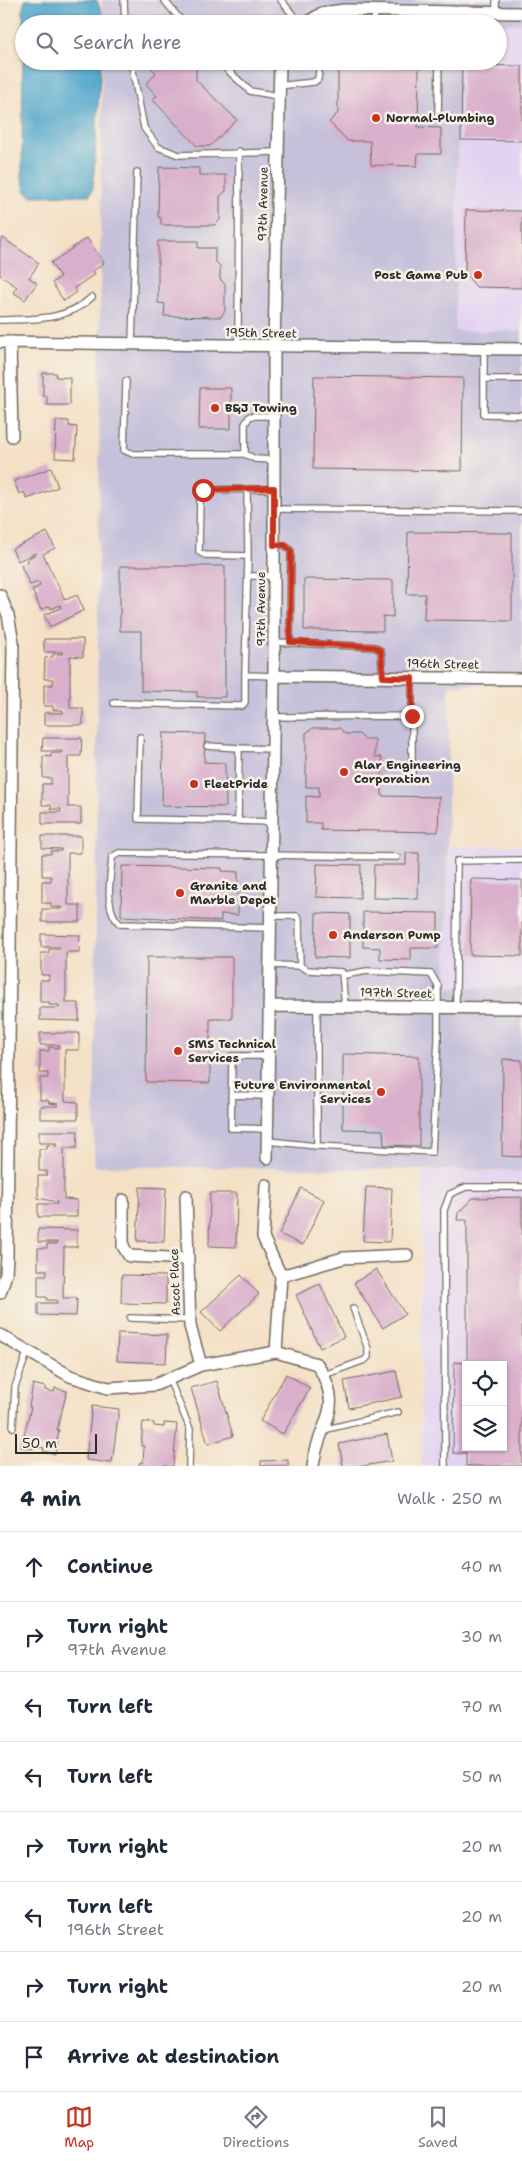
<!DOCTYPE html>
<meta charset="utf-8">
<style>
:root{--surface:#fff;--page:#f2f2f3;--text:#1f2937;--muted:#747a83;--line:#e0e1e3;--accent:#c8321e}
body{margin:0;font-family:"Shantell Sans",sans-serif;background:var(--page);color:var(--text)}
.controls{position:absolute;right:15px;bottom:15px;display:grid;overflow:hidden;border-radius:0px;box-shadow:0 1px 4px #0004}
.controls button{width:45px;height:45px;display:grid;place-items:center;padding:0;border:0;border-bottom:1px solid var(--line);background:var(--surface);color:var(--text);font:25px sans-serif}
.scale{position:absolute;left:15px;bottom:12px;width:82px;box-sizing:border-box;padding-left:5px;border:2px solid #2b2b2b;border-top:0;font-size:14px;line-height:18px;white-space:nowrap;color:#2b2b2b;-webkit-text-stroke:4px #f7f3e8;paint-order:stroke}
.stop{position:absolute;width:15px;height:15px;margin:-11px;border:4px solid #c8321e;border-radius:50%;background:#fff}
.stop.end{background:#c8321e;border-color:#fff;box-shadow:0 1px 5px #0008}
.list{margin:0;padding:0;list-style:none}
h2{display:flex;justify-content:space-between;align-items:center;height:65px;margin:0;padding:0 20px;font-size:21px}
h2 small{font-size:16px;font-weight:400;color:var(--muted)}
.list li{display:grid;grid-template-columns:32px 1fr auto;gap:15px;align-items:center;box-sizing:border-box;height:70px;padding:0 20px;border-top:1px solid var(--line)}
.list b{display:block;font-size:19px;white-space:nowrap}
.list p{margin:0;font-size:16px;white-space:nowrap;color:var(--muted)}
.list em{font-size:16px;font-style:normal;color:var(--muted)}
.icon{flex:none;width:28px;height:28px;fill:none;stroke:currentColor;stroke-width:2;stroke-linecap:round;stroke-linejoin:round}
.map{position:relative;flex:none;width:522px;height:1466px;overflow:hidden}
.search{position:absolute;background:var(--surface);box-shadow:0 1px 4px #0004;left:15px;right:15px;top:15px;height:55px;display:flex;align-items:center;gap:12px;box-sizing:border-box;padding:0 18px;border-radius:28px;color:var(--muted);font-size:19px}
.sheet{height:625px;background:var(--surface)}
nav{display:flex;justify-content:space-around;align-items:center;box-sizing:border-box;height:70px;border-top:1px solid var(--line);background:var(--surface);font-size:14px;color:var(--muted)}
nav a{display:grid;justify-items:center;gap:2px}
nav .on{color:var(--accent)}
.map>svg:first-child{display:block}
</style>
<div class="map">
<svg width="522" height="1466" viewBox="0 0 522 1466">
<rect width="100%" height="100%" fill="#f7f3e8"/>
<filter id="ink" filterUnits="userSpaceOnUse"><feTurbulence type="fractalNoise" baseFrequency=".02" numOctaves="2"/><feDisplacementMap in="SourceGraphic" scale="10" xChannelSelector="R" yChannelSelector="G"/><feConvolveMatrix kernelMatrix="1 2 1 2 8 2 1 2 1" color-interpolation-filters="sRGB"/></filter>
<filter id="wash" filterUnits="userSpaceOnUse"><feTurbulence type="fractalNoise" baseFrequency=".0096" numOctaves="4" result="noise"/><feDisplacementMap in="SourceGraphic" scale="20" xChannelSelector="R" yChannelSelector="G"/><feGaussianBlur stdDeviation="1.12" result="paint"/><feColorMatrix in="noise" values="0 0 0 0 0 0 0 0 0 0 0 0 0 0 0 0 0 1.4 0 .05"/><feComposite in="paint" operator="in"/></filter>
<g filter="url(#wash)">
<rect width="100%" height="100%" fill="#f4e0c5"/>
<path fill="#e3d3f2" fill-rule="evenodd" d="M460 23 522 24V331H455L459 61H498V24Z
M449 846H522V988L446 987Z
M422 1171H522V1466H421ZM466 1365H503V1447H466Z"/>
<path fill="#c6c0da" d="M102 0H522V24H102Z
M102 61H459L455 331H522V685H449L446 987 522 988V1171L94 1166Z"/>
<path fill="#4fa6cb" stroke="#3d687b" d="M25 0H97L103 16V24H24V61H101L93 188 90 195 32 196 25 191 22 177 23 8Z"/>
<g id="blocks">
<path fill="#d9afcb" fill-rule="evenodd" d="M145 61H193L196 64V80L237 120 210 146H197L152 99 157 96 146 84 156 73Z
M462 65 522 66V141L461 140Z
M338 66 419 67 418 127 441 128V154H418L417 166 371 165 370 141H348L329 122 338 113Z
M159 167 199 168V175H226V191L220 196V220L215 225H161V218L158 217Z
M466 210 522 211V288L476 287 465 273Z
M3 238 39 263 29 278 37 283 25 300 13 292 17 287 0 275V242Z
M87 238 104 263 93 271 95 274 74 288 77 292 64 301 52 283 60 277 51 263Z
M158 241H198V248H215V261L220 266V279L225 284V311L221 317 164 316 165 304 158 303Z
M43 373H56V377L70 378V405H47V396H43Z
M314 376 463 378 462 471 313 469Z
M200 388H231V429H199Z
M56 420 69 421V426L77 427 75 459 55 458Z
M51 468 58 487 27 499 24 492 19 494 14 481Z
M47 532 55 548 43 554 65 600 77 595 84 610 50 627 44 615 61 608 60 605 51 609 50 606 41 610 32 590 40 586 38 582 30 585 21 566 28 562 27 559 36 554 35 553 18 561 12 549Z
M408 532 512 533V621L424 620 425 594H407Z
M120 566H225V697H197V692L141 691V631H120Z
M304 579 393 580V617L383 616V631L304 630Z
M44 639H83V657L70 656V708H83V725H44V713H63V710H53V706H44V685H53V679H44L45 658 53 657V654H63V652H44Z
M313 728H340L345 734H359L364 739H375V757H382V796L439 797 438 832 321 830V823H306V796L319 797V787H306V733Z
M163 733 205 734 204 762 225 763 226 807 162 806Z
M43 738H82L81 756H68V807H81V824H42V812H61V809H51V805H42V784H51V778H43V756L51 757V753H61L62 751H42Z
M42 836H81V853H68V905H80V922H42V909H61V907H51V903H42V881H51V876H42V854H51V851H61V849L42 848Z
M406 853H419L418 899 373 898 374 865H406Z
M317 864 361 865 360 898 316 897Z
M122 866 222 868V871L238 872V915L221 914V921L121 916Z
M471 879 522 880V956L470 955Z
M363 912 438 913V948H411V960L380 959V948L363 947Z
M316 913 350 914V958L315 957Z
M41 934 80 935 79 952H66V1003H79V1021L40 1020V1008H59V1005H49V1002H40V980H49V975H41V953H49V949H60V947H41Z
M147 957H232V1019H210V1083L146 1082Z
M40 1033H79V1050H65V1101L78 1102V1119H40V1106H58V1104L49 1103 48 1100H40V1078H48V1073H40V1051H49V1047L59 1048V1045H40Z
M343 1054 419 1056V1146L384 1145 383 1130 343 1129Z
M503 1059 522 1060V1157L502 1156Z
M39 1131H78L77 1148H64V1199L77 1200V1217H38V1204H57V1202L38 1198V1176H47V1171H39V1149H47V1145L57 1146 58 1143H39Z
M140 1187 166 1188 164 1242 137 1241Z
M366 1187 392 1188 390 1242 363 1241Z
M301 1188 324 1200 303 1245 279 1234Z
M210 1193H237L236 1247 209 1246Z
M522 1197V1466H466V1453H453L454 1362 467 1363V1220H457L458 1213 473 1198ZM466 1365H503V1447H466Z
M38 1229 77 1230V1247H64L63 1298H77L76 1316 38 1315V1303H57V1300H47V1297H38V1275H47V1270H38V1248H47V1244H57V1242H38Z
M376 1269 405 1314 383 1328 354 1283Z
M122 1275 166 1276V1304L121 1303Z
M241 1275 259 1294 220 1331 201 1312Z
M320 1284 344 1337 320 1348 296 1295Z
M118 1333 167 1335 166 1363 117 1361Z
M396 1371 402 1397 349 1408 344 1381Z
M286 1374 310 1388 283 1434 260 1421Z
M217 1381 233 1436 208 1444 191 1388Z
M33 1384 45 1387V1390L54 1392 55 1388 67 1391 57 1430H59L55 1454 43 1451 44 1448 34 1446 33 1449 21 1447 31 1407H29Z
M92 1406 119 1409 112 1463 86 1460Z
M143 1422 154 1423V1426L164 1427V1423L177 1424 173 1466H139L140 1462 143 1463 144 1446H141Z
M387 1434 392 1461 363 1466H343L339 1444Z
M288 1460V1466H261V1461Z"/>
</g>
</g>
<g filter="url(#ink)">
<use href="#blocks" fill-opacity="0" stroke="#716a61" stroke-width="1"/>
<g fill="none" stroke-linecap="round" stroke-linejoin="round">
<g stroke="#716a61" stroke-width="8">
<path id="lane" d="M124 0 125 24
M164 0 184 24
M281 0 300 24
M496 0V12
M374 24 375 10
M441 24V11
M131 61 144 128 158 147 179 155 277 152
M218 61 250 91 278 96
M278 86 314 82 318 79 320 61
M438 116 439 61
M0 320C33 319 67 321 92 297
M132 345 137 172
M238 346 239 151
M484 349V414L522 415
M484 379H522
M126 381 124 450 133 454H245
M274 416H250L245 424V454L255 459 274 460
M247 491 248 556
M274 509 522 511
M274 545H285L291 551 290 642
M248 576H274
M274 642 375 647 381 651 383 677
M245 675 248 556 205 555 199 552 200 496 203 490 274 489
M114 703 242 706 245 702V675L274 676
M274 717 412 716V678
M140 737 138 819 238 821
M207 746 239 748
M412 774V716
M272 822 238 821 239 748 273 749
M271 916H297L299 919 300 966 308 970 342 972 345 1007
M271 928 120 924C103 909 111 877 112 857L119 853 397 857
M271 965 300 966
M456 1007 457 861 522 860
M231 1095 268 1096
M268 1129 231 1128 232 1056H269
M268 1141 317 1146V1006
M317 1146 432 1152 438 1040V986L431 974 367 971 344 975
M130 1318 189 1320
M324 1375 365 1360 368 1357V1349L353 1308
M169 1379 190 1429 189 1466
M13 1427 15 1387 28 1350
M323 1430 398 1412
M445 1466 444 1210 450 1194 466 1187H522"/>
</g>
<g stroke="#716a61" stroke-width="14">
<path id="street" d="M305 24 322 13 344 10 522 13
M0 342 522 349
M10 342 12 436
M0 595 8 615 13 642 7 1257 6 1274 0 1293
M274 676 522 679
M270 1006 522 1008
M267 1158 274 676V347L280 61
M266 1185 263 1237 281 1276
M186 1196 190 1326 201 1365
M123 1200V1246L129 1256 188 1259
M0 1335 70 1376 108 1388 155 1385 201 1365 276 1352 317 1364C347 1413 318 1420 313 1466
M276 1352 281 1276 343 1258 407 1255"/>
</g>
<use href="#lane" stroke="#fff" stroke-width="5.5"/>
<use href="#street" stroke="#fff" stroke-width="11"/>
</g>
</g>
<g fill="none" stroke-linecap="round" stroke-linejoin="round" filter="url(#ink)">
<path stroke="#c8321e" stroke-width="6" d="M203 490 274 488V545H285L291 551 290 642 375 647 381 651 383 677 412 678V716"/>
</g>
<g fill="#c8321e" stroke="#f7f3e8" stroke-width="2">
<circle cx="376" cy="118" r="5"/>
<circle cx="478" cy="275" r="5"/>
<circle cx="215" cy="408" r="5"/>
<circle cx="344" cy="772" r="5"/>
<circle cx="194" cy="784" r="5"/>
<circle cx="180" cy="893" r="5"/>
<circle cx="333" cy="935" r="5"/>
<circle cx="178" cy="1051" r="5"/>
<circle cx="381" cy="1092" r="5"/>
</g>
<g text-anchor="middle" dominant-baseline="central" stroke-width="5" stroke-linejoin="round" paint-order="stroke">
<g font-size="12" font-weight="bold" fill="#2b2b2b" stroke="#f7f3e8" text-anchor="start">
<text x="386" y="118">Normal-Plumbing</text>
<text x="468" y="275" text-anchor="end">Post Game Pub</text>
<text x="225" y="408">B&amp;J Towing</text>
<text x="354" y="765">Alar Engineering<tspan x="354" dy="14">Corporation</tspan></text>
<text x="204" y="784">FleetPride</text>
<text x="190" y="886">Granite and<tspan x="190" dy="14">Marble Depot</tspan></text>
<text x="343" y="935">Anderson Pump</text>
<text x="188" y="1044">SMS Technical<tspan x="188" dy="14">Services</tspan></text>
<text x="371" y="1085" text-anchor="end">Future Environmental<tspan x="371" dy="14">Services</tspan></text>
</g>
<g font-size="12" fill="#2b2b2b" stroke="#f7f3e8">
<text transform="translate(263 204) rotate(-89)">97th Avenue</text>
<text transform="translate(261 333) rotate(1)">195th Street</text>
<text transform="translate(261 609) rotate(-90)">97th Avenue</text>
<text transform="translate(443 664) rotate(1)">196th Street</text>
<text transform="translate(396 993) rotate(1)">197th Street</text>
<text transform="translate(175 1282) rotate(-92)">Ascot Place</text>
</g>
</g>
</svg>
<div class="controls">
<button><svg class="icon" aria-label="locate" viewBox="0 0 24 24"><circle cx="12" cy="12" r="6"/><path d="M12 2v4M12 18v4M2 12h4M18 12h4"/></svg></button>
<button><svg class="icon" aria-label="layers" viewBox="0 0 24 24"><path d="M12 4l9 5-9 5-9-5zM3 14l9 5 9-5"/></svg></button>
</div>
<div class="scale">50 m</div>
<div class="stop" style="left:203px;top:490px"></div>
<div class="stop end" style="left:412px;top:716px"></div>
<div class="search"><svg class="icon" aria-label="search" viewBox="0 0 24 24"><circle cx="10" cy="10" r="6"/><path d="M15 15l6 6"/></svg>Search here</div>
</div>
<section class="sheet">
<h2>4 min<small>Walk · 250 m</small></h2>
<ul class="list">
<li><svg class="icon" aria-label="ahead" viewBox="0 0 24 24"><path d="M12 20V5M6 11l6-6 6 6"/></svg><div><b>Continue</b></div><em>40 m</em></li>
<li><svg class="icon" aria-label="right" viewBox="0 0 24 24"><path d="M7 20v-9h11M14 6l5 5-5 5"/></svg><div><b>Turn right</b><p>97th Avenue</p></div><em>30 m</em></li>
<li><svg class="icon" aria-label="left" viewBox="0 0 24 24"><path d="M17 20v-9H6M10 6l-5 5 5 5"/></svg><div><b>Turn left</b></div><em>70 m</em></li>
<li><svg class="icon" aria-label="left" viewBox="0 0 24 24"><path d="M17 20v-9H6M10 6l-5 5 5 5"/></svg><div><b>Turn left</b></div><em>50 m</em></li>
<li><svg class="icon" aria-label="right" viewBox="0 0 24 24"><path d="M7 20v-9h11M14 6l5 5-5 5"/></svg><div><b>Turn right</b></div><em>20 m</em></li>
<li><svg class="icon" aria-label="left" viewBox="0 0 24 24"><path d="M17 20v-9H6M10 6l-5 5 5 5"/></svg><div><b>Turn left</b><p>196th Street</p></div><em>20 m</em></li>
<li><svg class="icon" aria-label="right" viewBox="0 0 24 24"><path d="M7 20v-9h11M14 6l5 5-5 5"/></svg><div><b>Turn right</b></div><em>20 m</em></li>
<li><svg class="icon" aria-label="arrive" viewBox="0 0 24 24"><path d="M6 21V4h12l-3 4 3 4H6"/></svg><div><b>Arrive at destination</b></div></li>
</ul>
</section>
<nav>
<a class="on"><svg class="icon" aria-label="map" viewBox="0 0 24 24"><path d="M3 6l6-2 6 2 6-2v14l-6 2-6-2-6 2zM9 4v14M15 6v14"/></svg>Map</a>
<a><svg class="icon" aria-label="directions" viewBox="0 0 24 24"><path d="M12 3l9 9-9 9-9-9zM9 14v-3h6M13 9l2 2-2 2"/></svg>Directions</a>
<a><svg class="icon" aria-label="saved" viewBox="0 0 24 24"><path d="M7 4h10v16l-5-4-5 4z"/></svg>Saved</a>
</nav>
